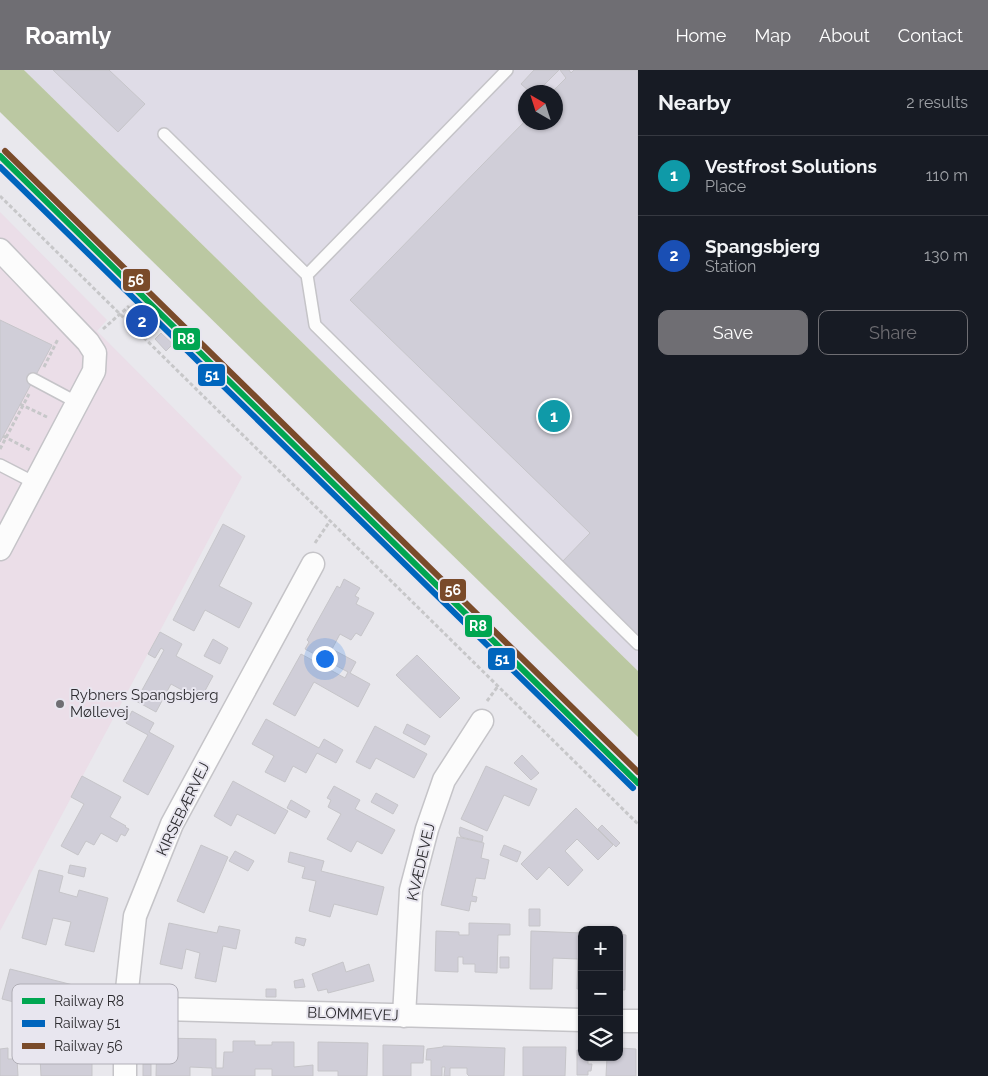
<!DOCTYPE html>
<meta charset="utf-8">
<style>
:root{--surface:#171b24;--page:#20242c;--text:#f1f3f6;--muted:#9ea1a6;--line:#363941;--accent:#6f6e73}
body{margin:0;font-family:Raleway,sans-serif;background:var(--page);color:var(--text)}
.controls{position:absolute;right:15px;bottom:15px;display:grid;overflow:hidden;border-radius:10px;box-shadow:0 1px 4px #0004}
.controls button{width:45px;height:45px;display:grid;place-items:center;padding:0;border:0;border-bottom:1px solid var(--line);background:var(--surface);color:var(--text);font:25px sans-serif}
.compass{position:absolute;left:518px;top:15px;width:45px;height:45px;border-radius:50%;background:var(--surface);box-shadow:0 1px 4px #0004;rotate:321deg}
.you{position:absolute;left:324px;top:588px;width:18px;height:18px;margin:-12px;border:4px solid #fff;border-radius:50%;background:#1a73e8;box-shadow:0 0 0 8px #1a73e833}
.badge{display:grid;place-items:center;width:32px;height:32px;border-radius:50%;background:var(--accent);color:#fff;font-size:16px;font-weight:700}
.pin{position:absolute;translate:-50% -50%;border:2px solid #fff;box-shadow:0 1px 5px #0006}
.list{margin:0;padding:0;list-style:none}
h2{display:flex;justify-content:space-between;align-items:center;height:65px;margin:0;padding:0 20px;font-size:21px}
h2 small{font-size:16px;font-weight:400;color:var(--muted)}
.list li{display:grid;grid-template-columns:32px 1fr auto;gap:15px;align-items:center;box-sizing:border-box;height:80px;padding:0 20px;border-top:1px solid var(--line)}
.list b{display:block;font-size:19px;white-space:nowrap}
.list p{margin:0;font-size:16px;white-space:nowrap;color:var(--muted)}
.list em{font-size:16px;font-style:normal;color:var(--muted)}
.actions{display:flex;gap:10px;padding:15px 20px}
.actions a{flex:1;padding:11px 0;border:1px solid var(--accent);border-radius:10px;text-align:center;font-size:18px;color:var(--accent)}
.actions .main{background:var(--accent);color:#fff}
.icon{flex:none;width:28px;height:28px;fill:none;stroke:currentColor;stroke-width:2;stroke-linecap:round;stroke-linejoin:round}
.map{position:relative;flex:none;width:638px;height:1006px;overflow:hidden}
header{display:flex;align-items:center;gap:30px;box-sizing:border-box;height:70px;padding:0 25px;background:var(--accent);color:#fff}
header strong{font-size:24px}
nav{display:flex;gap:28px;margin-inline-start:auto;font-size:18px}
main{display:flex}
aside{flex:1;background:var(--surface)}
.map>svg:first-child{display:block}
</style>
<header>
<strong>Roamly</strong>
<nav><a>Home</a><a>Map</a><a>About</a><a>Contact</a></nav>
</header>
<main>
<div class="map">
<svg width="638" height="1006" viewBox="0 0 638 1006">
<rect width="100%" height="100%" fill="#e9e8ed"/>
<path fill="#dfdce7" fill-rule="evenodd" d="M24 0H638V601ZM526 22H556V52H526Z"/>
<path fill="#ebdee8" d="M0 142 107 250 97 261 242 407 0 861Z"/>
<path fill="#bbc8a2" d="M0 0H24L638 601V667L0 42Z"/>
<path fill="#d0ced8" stroke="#c6c5c9" d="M53 0H109L145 34 118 62Z
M534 0H559L537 22H530L521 14Z
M560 0H569L571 3 574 0H638V567L561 493 590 463 350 230 526 50V52H556V22H552L566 8Z
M142 241 154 253 145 263 132 251Z
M0 250 52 275 0 372Z
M161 263 173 274 166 281 155 269Z
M223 454 245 466 219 516 252 533 239 558 205 540 194 561 173 550Z
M344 509 360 518 355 526 359 528 356 534 374 543 361 566 356 563 351 570 340 564 332 579 356 592 350 603 370 614 358 637 314 612 295 646 273 634 301 584 345 608 348 602 305 579 309 572 307 570 337 516 340 518Z
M160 562 182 574 176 586 213 606 200 630 171 614 156 642 136 631 164 580 161 578 155 588 148 584Z
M213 569 228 578 220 594 204 586Z
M417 585 460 628 440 648 396 605Z
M132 641 154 653 149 662 174 676 148 725 123 711 148 665 126 653Z
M266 649 319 678 324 669 343 680 336 693 317 683 306 703 293 696 285 712 265 702 274 686 252 674Z
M407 654 430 666 425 675 403 663Z
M375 656 427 684 414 708 376 688 370 699 356 692Z
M522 685 539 703 531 710 514 693Z
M486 696 537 719 529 736 504 725 487 761 461 749Z
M82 706 121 727 110 747 126 756 125 757 129 759 125 766 121 764 117 772 101 763 94 775 86 771 78 785 61 776 84 734 71 727Z
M233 711 288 741 275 764 237 744 231 756 214 746Z
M334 716 360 730 355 739 395 760 382 784 357 771 351 782 327 769 341 744 328 737 331 730 327 728Z
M376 723 398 735 393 744 371 732Z
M291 730 310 741 306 748 287 738Z
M576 738 613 775 598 790 577 769 565 781 583 800 568 816 549 797 537 810 521 794Z
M602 755 620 773 616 777 598 759Z
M460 757 483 766 482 772 461 767 459 763Z
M457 767 484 773 481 788 489 790 485 809 476 808 472 826 477 827 476 832 471 831 469 841 441 835Z
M201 775 228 787 204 843 177 831Z
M504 775 521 782 517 792 500 785Z
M235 781 254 791 248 801 229 791Z
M290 782 324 791 321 801 384 817 377 845 334 834 330 847 309 841 316 811 302 808 305 797 288 792Z
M70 795 86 798 84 807 68 803Z
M39 800 63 806 59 822 77 827 79 820 108 828 94 882 65 875 71 852 53 848 46 875 22 868Z
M529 839H540V856H529Z
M169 853 217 863 219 856 240 860 236 879 223 876 216 912 195 908 200 883 186 879 182 899 160 894Z
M469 853 510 854V865H498L497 903 475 902V894H463V887H458V902L435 901 436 861 459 862V865H469Z
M531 861 582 863V919H577L578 889 553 888 552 919H530Z
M619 864 626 865 625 920H619Z
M296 867 306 869 304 876 295 873Z
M500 887H509V898H500Z
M343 892 346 902 369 894 374 911 328 923 327 919 318 921 312 904Z
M10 899 77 916 69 946 2 929Z
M303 909 305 917 295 918 294 911Z
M266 919H276V927H266Z
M157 968 216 969V998H223L224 982H233V971H255V975H272V972H294V997L313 995V1006H272V999H255V1006H212V998L190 997V1006H156Z
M318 972 368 973 367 1006H338V1001H318Z
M18 973H44V987H92V1006H41L40 987H18Z
M383 975 424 976 423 993H411V1006H383Z
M443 976 505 978 504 1006H469L467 1004V998H450V1006H444L445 997H442V1006H431V990H426L427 979 443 977Z
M523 977H566L565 1006H523Z
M8 978V989H17L18 1006H0V979Z
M619 978 636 979V1006H606L607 987H619Z
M577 980H582V987H588V994H592L591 1001H588V1005H577Z
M143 994H151V1006H143Z"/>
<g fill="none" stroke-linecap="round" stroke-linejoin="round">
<g stroke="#c5c4c8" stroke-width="14">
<path id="service" d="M164 64 307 205 507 0
M307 205 315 255 638 574
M33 309 78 333
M0 395 35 413"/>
</g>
<g stroke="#c5c4c8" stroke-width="25">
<path id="minor" d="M0 180 88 272 95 283 94 301 0 479
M125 938 582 950
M404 946 411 820 427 759 444 710 482 651
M619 951H638
M125 1006V938L135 846 172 754 313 494"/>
</g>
<path stroke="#c7c7c9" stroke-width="3" stroke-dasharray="4 2.5" stroke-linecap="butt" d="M0 126 638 754
M103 259 129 236
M44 297 58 269
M20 334 47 347
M3 366 30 380
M0 379 29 324
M315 473 330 451
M487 631 498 616"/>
<use href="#service" stroke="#fcfcfc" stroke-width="11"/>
<use href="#minor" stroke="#fcfcfc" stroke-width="22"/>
<g stroke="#e8e6ef" stroke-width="10">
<path id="rail-1" d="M0 86 638 713"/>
</g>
<g stroke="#e8e6ef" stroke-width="10">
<path id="rail-2" d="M0 97 633 718"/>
</g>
<g stroke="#e8e6ef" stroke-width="10">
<path id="rail-3" d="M5 81 638 702"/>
</g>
<use href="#rail-1" stroke="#00a651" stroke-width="6"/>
<use href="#rail-2" stroke="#0065bd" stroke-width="6"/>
<use href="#rail-3" stroke="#7a4b2a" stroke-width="6"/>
</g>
<circle fill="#6f6e73" stroke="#e8e6ef" stroke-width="2" cx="60" cy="634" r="5"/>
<g text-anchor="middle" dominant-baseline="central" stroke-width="4" stroke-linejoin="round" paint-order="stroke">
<g font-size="15" fill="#2e2d31" stroke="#e8e6ef" text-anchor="start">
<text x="70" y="625">Rybners Spangsbjerg<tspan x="70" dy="17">Møllevej</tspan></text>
</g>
<g font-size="15" fill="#2e2d31" stroke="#e8e6ef">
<text transform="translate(183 739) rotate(-64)">KIRSEBÆRVEJ</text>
<text transform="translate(421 792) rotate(-77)">KVÆDEVEJ</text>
<text transform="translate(353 944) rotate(2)">BLOMMEVEJ</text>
</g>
</g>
<rect x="12" y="914" width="166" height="80" rx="8" fill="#e8e6ef" stroke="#b0aeb6" stroke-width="1"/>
<rect x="22" y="928" width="23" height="6" fill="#00a651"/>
<rect x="22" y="950" width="23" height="7" fill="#0065bd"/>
<rect x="22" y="973" width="23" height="6" fill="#7a4b2a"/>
<g font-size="14" fill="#2e2d31">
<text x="54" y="936">Railway R8</text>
<text x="54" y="958">Railway 51</text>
<text x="54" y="981">Railway 56</text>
</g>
<g stroke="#e8e6ef" stroke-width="2">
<rect x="122" y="198" width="29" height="24" rx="5" fill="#7a4b2a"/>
<rect x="172" y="257" width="29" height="24" rx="5" fill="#00a651"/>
<rect x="197" y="293" width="29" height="24" rx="5" fill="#0065bd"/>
<rect x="439" y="508" width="28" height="24" rx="5" fill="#7a4b2a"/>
<rect x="464" y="544" width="29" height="24" rx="5" fill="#00a651"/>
<rect x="487" y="577" width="29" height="24" rx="5" fill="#0065bd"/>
</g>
<g font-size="14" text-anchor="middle" font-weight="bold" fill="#fff">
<text x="136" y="215">56</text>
<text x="186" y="274">R8</text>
<text x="212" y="310">51</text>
<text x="453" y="525">56</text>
<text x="478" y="561">R8</text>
<text x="502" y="594">51</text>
</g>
</svg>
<div class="controls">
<button>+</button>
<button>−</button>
<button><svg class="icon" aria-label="layers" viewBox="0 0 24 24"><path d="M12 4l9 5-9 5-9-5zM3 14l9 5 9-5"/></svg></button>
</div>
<svg class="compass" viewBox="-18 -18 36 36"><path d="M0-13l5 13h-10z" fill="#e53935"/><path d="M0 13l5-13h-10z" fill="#9ea1a6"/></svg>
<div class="you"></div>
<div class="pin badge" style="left:554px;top:346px;background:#0f9aa8">1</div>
<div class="pin badge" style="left:142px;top:251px;background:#1a4fb4">2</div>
</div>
<aside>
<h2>Nearby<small>2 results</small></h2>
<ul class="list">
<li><span class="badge" style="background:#0f9aa8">1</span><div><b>Vestfrost Solutions</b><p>Place</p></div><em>110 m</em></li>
<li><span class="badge" style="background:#1a4fb4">2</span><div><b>Spangsbjerg</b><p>Station</p></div><em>130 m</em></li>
</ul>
<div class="actions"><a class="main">Save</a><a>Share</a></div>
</aside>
</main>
